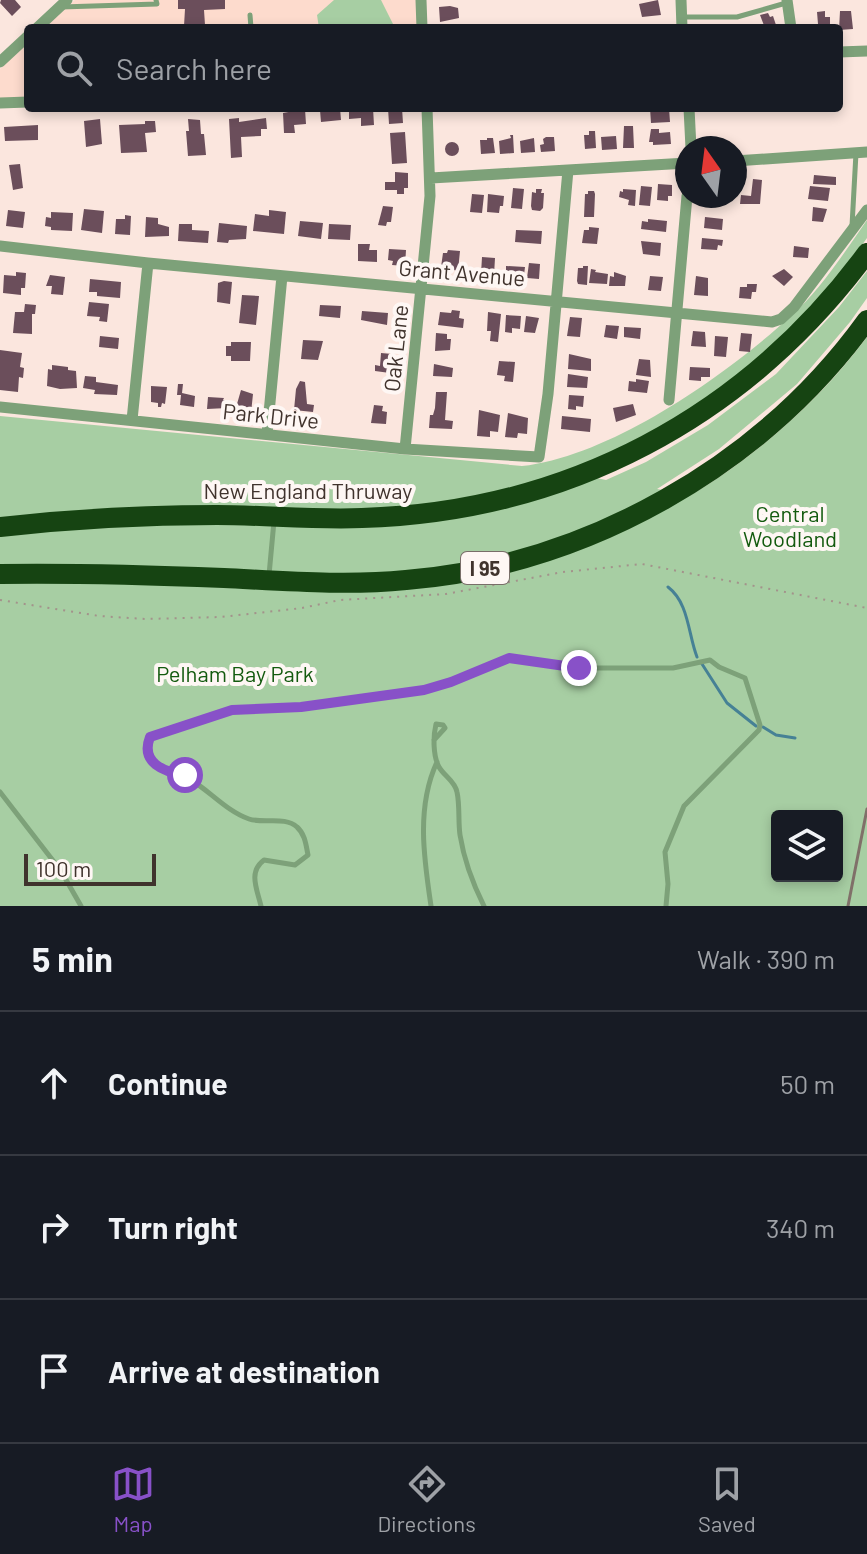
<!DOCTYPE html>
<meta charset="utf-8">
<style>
:root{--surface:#171b24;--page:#242831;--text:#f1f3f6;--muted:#9ea1a6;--line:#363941;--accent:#8851c8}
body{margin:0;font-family:Barlow,sans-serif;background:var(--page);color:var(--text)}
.controls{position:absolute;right:24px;bottom:24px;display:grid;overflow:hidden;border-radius:8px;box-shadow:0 4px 12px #0003}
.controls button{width:72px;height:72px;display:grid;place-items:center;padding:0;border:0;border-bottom:2px solid var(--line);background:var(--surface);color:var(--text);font:40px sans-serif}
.compass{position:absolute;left:675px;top:136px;width:72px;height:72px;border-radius:50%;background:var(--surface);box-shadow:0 4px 12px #0003;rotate:346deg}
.scale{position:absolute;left:24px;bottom:20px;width:132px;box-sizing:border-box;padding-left:8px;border:4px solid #40332d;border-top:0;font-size:22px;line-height:28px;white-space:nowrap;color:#40332d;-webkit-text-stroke:6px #fef7f4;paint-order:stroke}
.stop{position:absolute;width:24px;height:24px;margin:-18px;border:6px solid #8851c8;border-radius:50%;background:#fff}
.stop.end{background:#8851c8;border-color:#fff;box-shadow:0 2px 8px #0008}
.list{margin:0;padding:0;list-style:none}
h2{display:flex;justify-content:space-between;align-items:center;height:104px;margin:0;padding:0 32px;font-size:34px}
h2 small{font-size:26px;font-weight:400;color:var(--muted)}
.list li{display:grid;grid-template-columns:52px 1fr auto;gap:24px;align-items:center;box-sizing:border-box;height:144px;padding:0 32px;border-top:2px solid var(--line)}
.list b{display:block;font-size:30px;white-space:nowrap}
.list em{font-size:26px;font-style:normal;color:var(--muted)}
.icon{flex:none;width:44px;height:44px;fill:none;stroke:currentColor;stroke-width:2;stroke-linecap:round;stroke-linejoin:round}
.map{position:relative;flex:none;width:867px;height:906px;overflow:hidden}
.search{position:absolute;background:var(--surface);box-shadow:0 4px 12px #0003;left:24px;right:24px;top:24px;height:88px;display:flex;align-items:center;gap:20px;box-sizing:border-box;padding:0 28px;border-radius:8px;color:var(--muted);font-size:30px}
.sheet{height:536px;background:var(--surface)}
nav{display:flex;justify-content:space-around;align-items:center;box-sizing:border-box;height:112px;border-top:2px solid var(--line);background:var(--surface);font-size:22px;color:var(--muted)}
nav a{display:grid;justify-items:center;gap:4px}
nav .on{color:var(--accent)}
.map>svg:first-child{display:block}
</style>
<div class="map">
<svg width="867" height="906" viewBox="0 0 867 906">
<rect width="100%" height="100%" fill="#fbe6de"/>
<path fill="#fddbcd" d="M75 0H417L418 28H44Z
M28 43V98L0 99V69Z"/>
<path fill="#a7cea3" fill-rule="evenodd" d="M334 0H381L395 28H319L317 15Z
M867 220V238L840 276 796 325 740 376 691 411 571 473 606 480 646 462 708 425 776 374 839 307 867 271V298L850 322 797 384 719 449 657 489 691 495C757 456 821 399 867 337V906H0V416L522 466C611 456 725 376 791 316 821 289 844 253 867 220ZM777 816H837V876H777Z"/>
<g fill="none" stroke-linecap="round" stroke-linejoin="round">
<path stroke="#468195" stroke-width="3" d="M668 587C689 603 688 634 697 657
M702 664 727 703 756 726
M763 727 776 735 795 738"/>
</g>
<path fill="#6b4e5b" d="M1 0H15L21 7 12 16 0 3Z
M178 0H225V9L204 10 205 25 184 26 185 9H178Z
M658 0 661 15 642 17 639 4Z
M450 6 458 8 459 18 440 22 439 7Z
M825 11V17H830V28H821V24H818L817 12Z
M840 11H851L853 29 839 30Z
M768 13 770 17 773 16 777 28H765L760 15Z
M330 108H340L341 120 321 122 320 110Z
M349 108H373L374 125 361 126V118L349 119Z
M388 108H402L403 123 389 124Z
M650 108H669L670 122 651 123Z
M305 109 306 124 294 125 295 133H284L283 113Z
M239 118V122L266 118 267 129H261V136L241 137 242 157 231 158 229 119Z
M100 119 102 144 86 147 84 121Z
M188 119 200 120 201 134H204L206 155 188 156 186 131H189Z
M145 121H155L156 132 145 133 147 152 121 153 119 125 145 124Z
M38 125V140L5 141 4 127Z
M624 126H633L634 148H623Z
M651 129H659V133L670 132 671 144 653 145V142H649Z
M589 131H595L596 148 585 149 584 135H589Z
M405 132 407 163 392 164 390 133Z
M510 135H513L514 153 500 154 499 141 511 138Z
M616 136 617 149 602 150 601 137Z
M546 137H554L555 151 541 152 540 145 544 144 543 139Z
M487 138H493L495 153 481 154 480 140H487Z
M534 138 535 152 521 153 520 141Z
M445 149a7 7 0 1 1 14 0a7 7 0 1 1-14 0Z
M20 164 23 188 13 190 9 165Z
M395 172 408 173V188H404V194H397V190H385V182H395Z
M814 175 836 177V185L813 184Z
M753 179 762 180 760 204H740L741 195 751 196Z
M658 184 672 185V196H668V201L657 200Z
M641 186 652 187 650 206 639 205Z
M810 186 830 188 828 201 808 199Z
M513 188 524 189 522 209 511 208Z
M536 189H542L541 193H544L543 208 540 211 532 210 531 206 532 192 536 193Z
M623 189 636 190 635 206 628 205 629 200 619 197 620 191 623 192Z
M588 191H594L595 194 594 217H584L585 194H588Z
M472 194 484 195 482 213 470 212Z
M488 194 504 196 503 206H500L499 213 487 212Z
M383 206 393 207 391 222H387L386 226 378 225Z
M813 207 827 209 823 222 812 221Z
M84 209 104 211 102 233 81 230Z
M8 210 25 212 23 228 6 226Z
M269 210 286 212 284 234 253 231 255 214 269 216Z
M51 212 73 213 72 231 51 230V227L45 226 46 217 51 218Z
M125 215 131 216 130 235 115 234 116 219H125Z
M146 217 158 218V224L169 227V236L145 237Z
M705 217 723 219 722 230 704 228Z
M648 219 667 221 666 232 641 229 642 221 648 222Z
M300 221 323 223 321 239 298 236Z
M219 223 247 226 246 239 229 240 228 243 217 242Z
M179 224H192V230L209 231 208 243 178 241Z
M329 224 351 225 350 240 328 239Z
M589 227 599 228 597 244 582 243 584 230H589Z
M516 230 542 231 541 244 515 242Z
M702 238 723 240 722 246 718 245 717 250 701 249Z
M641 241 661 243 660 256 643 254Z
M358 244H370L369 250H377V262L358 261Z
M794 246 809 248 808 258 793 257Z
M389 249 406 250 405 266 392 265 393 261 388 260Z
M448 250 460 251 458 271 441 267 443 253H447Z
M482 257 495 258 494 275 481 274Z
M529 263 540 264 539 279 527 278Z
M506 266 525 267 524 275 506 276Z
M583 266H588L587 285 578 284 577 281 578 268H583Z
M591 269 596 270 595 272 608 274 607 284 589 283Z
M784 269 793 277 784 286 772 276Z
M16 272 26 273 25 288H21V295L3 293 4 275 16 276Z
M614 272 626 276 625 286H609L610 276 614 277Z
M50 275 65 277 63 295 51 294 52 286H46Z
M650 276 663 277 661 291 648 290Z
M696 276 708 278V296L694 295Z
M90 279 121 282 120 298 97 296V292H89Z
M224 281 232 282 230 304 217 302 218 283Z
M747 284H757L756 292H752L751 299 739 298 740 287H747Z
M242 295 259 296 256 325 239 323Z
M89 302 109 304 107 322 99 321 100 317 87 316Z
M25 304 36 305 35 314H32V334L13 333 15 312H24Z
M320 305 341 306 340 318 319 316Z
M452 310 460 311 459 318 464 319 463 328 438 325 440 312 451 313Z
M362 311 388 313 387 325 361 320Z
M488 312 501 314 498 342 490 341 491 331H487Z
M506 315 521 316 520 329 512 328V333L505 332Z
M526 316 539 318 535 333 524 332Z
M570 317 582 318 580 337 567 336Z
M606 325 619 326 617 339 604 337Z
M624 327 641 328 640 339 624 337Z
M693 331 705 332 706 347 691 346Z
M436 333 447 334V339H451L450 350 435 351Z
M741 333 752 334 750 352 739 351Z
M100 336 119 338 118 349 99 347Z
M715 336 728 337 726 357 714 356Z
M303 340 323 341 318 360 301 359Z
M231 342H251L250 361H231V356H226V346H231Z
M0 350 22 353 20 367 24 368 23 378 19 377 18 392 0 390Z
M381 353 392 354 390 373 375 371V365L380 366Z
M569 354 591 359V371L568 369Z
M639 359 650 360 651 377 636 375Z
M499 361 515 362 513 382 504 381 505 376 497 375Z
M434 364 453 368 452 377 433 376Z
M52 365 68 367V370L76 371 77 388 60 389 47 386 48 369 52 370Z
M690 367 710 368V377H701V381L689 380Z
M568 374 588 377 587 388 567 387Z
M85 376 96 377V382L118 385 117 395 94 394 95 390 83 388Z
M636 379 649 381 647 393 628 391 629 381 636 382Z
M300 381 305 382 307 404 314 405 313 412 294 410 296 389Z
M178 384H183L182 393 195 396 194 407 180 405 181 395H177Z
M151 386 167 387 165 404 162 403 161 407H158V403L151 402Z
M241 390 253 394 251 413 235 411Z
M436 392H447L445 420 453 421 452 429 429 428 430 415H433L435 408Z
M569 395 584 396 583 407 576 406V410L568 409Z
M208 397 224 398 223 400 228 401 227 408 207 409Z
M633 404 636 415 616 422 613 408Z
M374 405 383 406 382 411 387 412 386 424 371 423Z
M479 410 500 415 498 432 490 431V437L477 436Z
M508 413 528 418 527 434 518 433 517 438 505 437Z
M562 416 591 419 590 432 561 429Z"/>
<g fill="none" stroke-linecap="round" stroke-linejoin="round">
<path stroke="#a3928b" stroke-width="2" stroke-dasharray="2 6" stroke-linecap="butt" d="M0 600 99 616 145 619 221 617 302 608 340 600 446 594 563 572 642 564 867 608"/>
<path stroke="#7da179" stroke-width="5" d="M61 7 157 4 156 0
M250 15 251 28
M682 17H737L786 3
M852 226 856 153
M269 575 274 521
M434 740 445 728 443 725 436 724C433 737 433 756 439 767 444 776 455 781 457 792 460 806 458 821 460 835 464 860 473 884 484 906
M0 792 61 871 81 906
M261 906C257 889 248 872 264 860L295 865 308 855C306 845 305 834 297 827 285 816 264 824 249 819 226 811 209 790 188 778 178 771 164 775 155 765 147 756 146 748 150 737L232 710 301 707 424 690 451 682 509 658 579 668H673L710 660 719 667 745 678 760 725 759 730 684 806 665 852 668 884 666 906
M431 906C424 859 416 807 437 762"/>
<path stroke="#7da179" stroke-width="11" d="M421 0 422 28
M681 0 682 28
M787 0 791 28
M37 28 67 0
M839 52 867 51
M0 62 28 36
M0 103 28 102
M689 108 691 148
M735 161 867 152
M431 178 687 163
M0 246 148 263 772 322 781 319 794 307 867 210
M669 400 687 196
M0 407 405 449 539 457 548 394 568 170
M132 420 148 263
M267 434 282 276
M405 449 430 196 427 108"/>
<path stroke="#164412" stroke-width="20" d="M0 527C72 519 144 515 217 515 265 515 314 520 362 518 567 512 745 418 867 253
M0 574C75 573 149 575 224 578 285 581 346 586 406 580 586 565 761 467 867 320"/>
<path stroke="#807069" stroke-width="3" d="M848 906 867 809"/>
</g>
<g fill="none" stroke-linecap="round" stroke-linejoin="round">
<path stroke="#8851c8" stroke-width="10" d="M185 775C164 772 140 763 150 737L232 710 301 707 424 690 451 682 509 658 579 668"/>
</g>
<g text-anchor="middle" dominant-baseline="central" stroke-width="8" stroke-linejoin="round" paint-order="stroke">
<rect fill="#fef7f4" stroke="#796e69" stroke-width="2" x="461" y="552" width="48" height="32" rx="6"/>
<g font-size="20" font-weight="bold" fill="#40332d">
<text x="485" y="568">I 95</text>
</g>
<g font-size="22" fill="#40332d" stroke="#fef7f4">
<text transform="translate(462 272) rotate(5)">Grant Avenue</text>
<text transform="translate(395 348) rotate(-84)">Oak Lane</text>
<text transform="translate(271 415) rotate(6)">Park Drive</text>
<text x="308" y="490">New England Thruway</text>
</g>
<g font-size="22" fill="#135a0e" stroke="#fef7f4">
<text x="790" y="513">Central<tspan x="790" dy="25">Woodland</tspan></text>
<text x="235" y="673">Pelham Bay Park</text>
</g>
</g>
</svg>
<div class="controls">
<button><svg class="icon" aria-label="layers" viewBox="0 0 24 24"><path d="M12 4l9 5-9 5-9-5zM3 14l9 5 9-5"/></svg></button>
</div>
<svg class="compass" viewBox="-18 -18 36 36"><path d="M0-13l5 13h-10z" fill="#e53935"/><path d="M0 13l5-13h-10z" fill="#9ea1a6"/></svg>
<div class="scale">100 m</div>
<div class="stop" style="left:185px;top:775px"></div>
<div class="stop end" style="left:579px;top:668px"></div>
<div class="search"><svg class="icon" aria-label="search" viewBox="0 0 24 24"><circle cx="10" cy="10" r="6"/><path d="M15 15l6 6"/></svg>Search here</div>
</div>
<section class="sheet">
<h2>5 min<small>Walk · 390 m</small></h2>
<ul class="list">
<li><svg class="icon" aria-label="ahead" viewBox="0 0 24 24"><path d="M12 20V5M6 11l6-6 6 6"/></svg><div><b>Continue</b></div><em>50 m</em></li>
<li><svg class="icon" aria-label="right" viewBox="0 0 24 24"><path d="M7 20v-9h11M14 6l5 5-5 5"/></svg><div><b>Turn right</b></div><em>340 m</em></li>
<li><svg class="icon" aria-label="arrive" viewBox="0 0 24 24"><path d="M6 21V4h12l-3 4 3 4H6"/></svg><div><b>Arrive at destination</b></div></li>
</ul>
</section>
<nav>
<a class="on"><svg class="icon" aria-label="map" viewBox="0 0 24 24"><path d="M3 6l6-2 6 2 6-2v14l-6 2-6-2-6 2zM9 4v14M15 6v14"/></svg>Map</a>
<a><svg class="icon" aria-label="directions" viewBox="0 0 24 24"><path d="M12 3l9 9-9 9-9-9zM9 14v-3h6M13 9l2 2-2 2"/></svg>Directions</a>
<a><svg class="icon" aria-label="saved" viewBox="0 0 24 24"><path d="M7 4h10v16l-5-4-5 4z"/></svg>Saved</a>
</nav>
